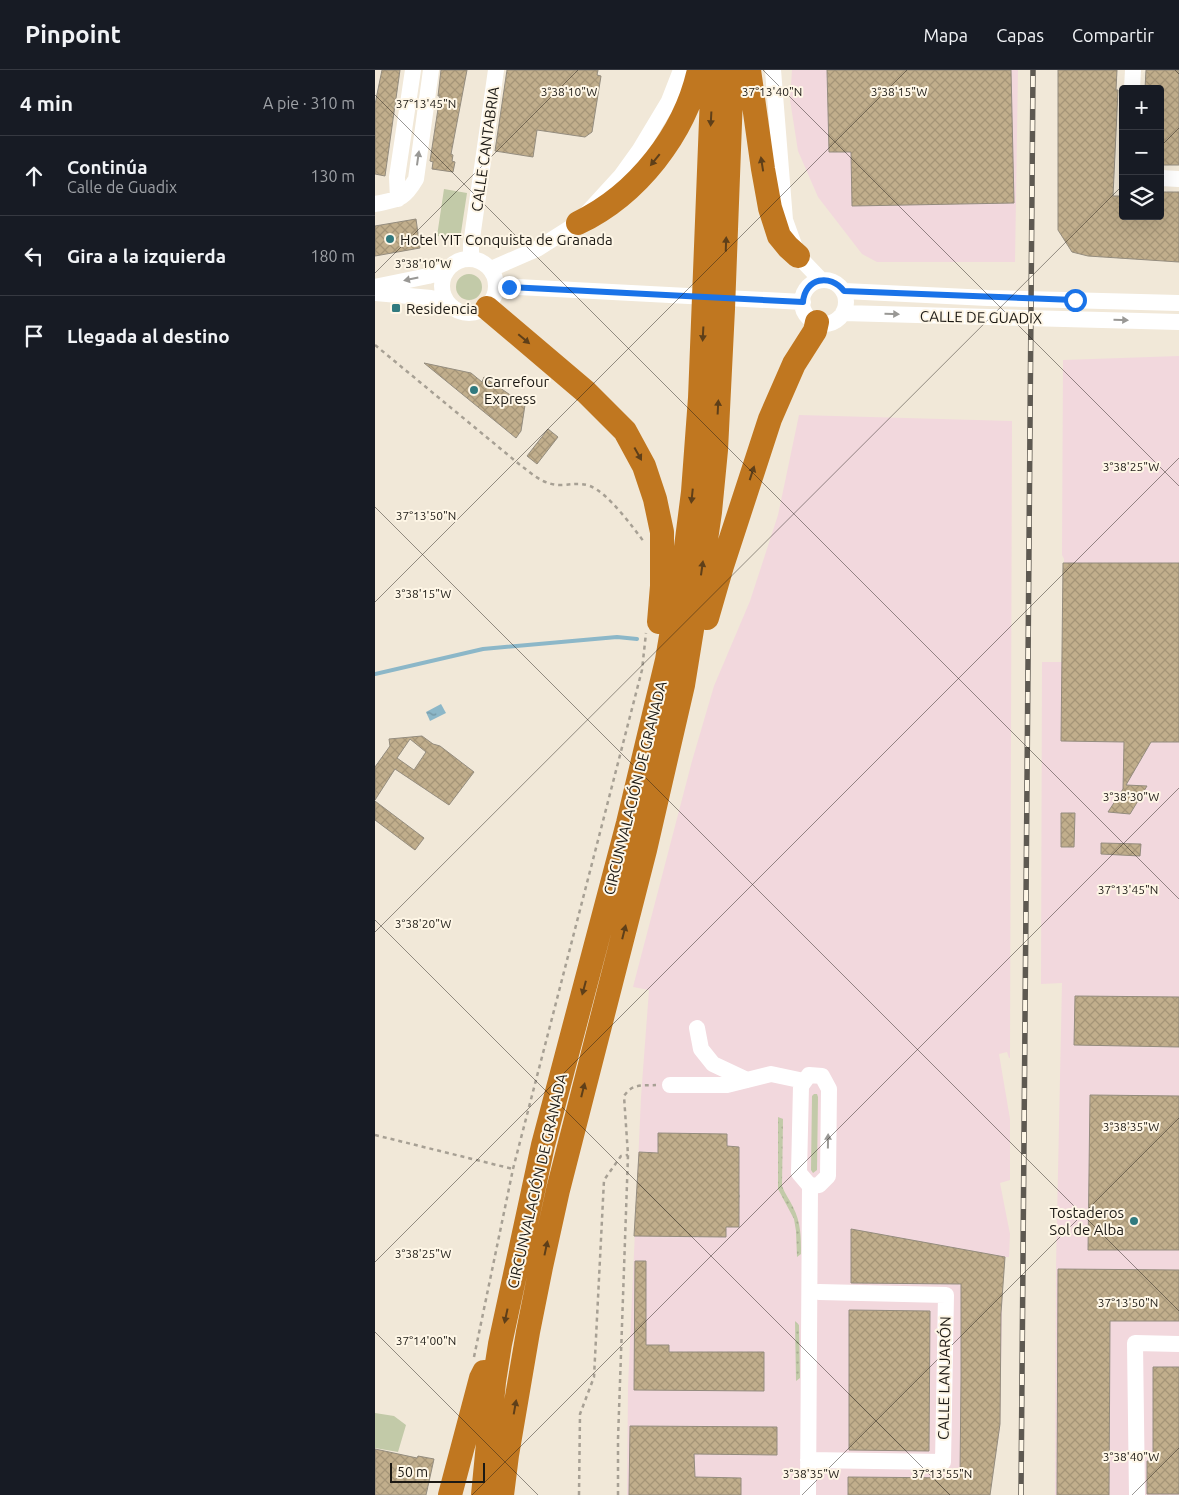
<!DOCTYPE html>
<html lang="es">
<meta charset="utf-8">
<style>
:root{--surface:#171b24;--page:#20242c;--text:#f1f3f6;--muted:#9ea1a6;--line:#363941}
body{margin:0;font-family:Ubuntu,sans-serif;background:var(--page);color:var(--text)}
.controls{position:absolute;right:15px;top:15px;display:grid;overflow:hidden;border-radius:5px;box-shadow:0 5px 20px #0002}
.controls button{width:45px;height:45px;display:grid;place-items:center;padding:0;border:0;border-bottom:1px solid var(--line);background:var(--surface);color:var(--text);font:25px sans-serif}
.scale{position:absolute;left:15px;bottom:12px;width:95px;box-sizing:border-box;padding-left:5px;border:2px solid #1c1914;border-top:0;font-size:14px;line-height:18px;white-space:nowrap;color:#1c1914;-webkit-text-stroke:4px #fef6e6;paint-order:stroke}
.stop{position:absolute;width:15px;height:15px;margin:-11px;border:4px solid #1a73e8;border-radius:50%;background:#fff}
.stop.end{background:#1a73e8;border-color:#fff;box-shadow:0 1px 5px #0008}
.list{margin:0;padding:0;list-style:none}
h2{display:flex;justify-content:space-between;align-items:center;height:65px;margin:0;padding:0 20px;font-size:21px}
h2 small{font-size:16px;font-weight:400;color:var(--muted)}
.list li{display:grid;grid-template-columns:32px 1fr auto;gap:15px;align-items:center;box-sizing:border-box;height:80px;padding:0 20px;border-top:1px solid var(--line)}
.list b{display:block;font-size:19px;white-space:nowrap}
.list p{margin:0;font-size:16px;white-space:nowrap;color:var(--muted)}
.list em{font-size:16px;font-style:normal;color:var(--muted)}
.icon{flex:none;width:28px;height:28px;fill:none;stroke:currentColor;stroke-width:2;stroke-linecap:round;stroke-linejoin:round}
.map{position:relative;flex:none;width:804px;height:1425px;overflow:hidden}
header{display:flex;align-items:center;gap:30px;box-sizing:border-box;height:70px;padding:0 25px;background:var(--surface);border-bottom:1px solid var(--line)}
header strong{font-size:24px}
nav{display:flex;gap:28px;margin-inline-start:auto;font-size:18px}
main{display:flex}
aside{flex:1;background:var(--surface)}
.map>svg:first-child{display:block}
</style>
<header>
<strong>Pinpoint</strong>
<nav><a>Mapa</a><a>Capas</a><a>Compartir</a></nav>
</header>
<main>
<aside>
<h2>4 min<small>A pie · 310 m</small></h2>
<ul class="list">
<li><svg class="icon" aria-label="ahead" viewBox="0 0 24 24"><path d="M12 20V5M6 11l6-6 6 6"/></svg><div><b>Continúa</b><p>Calle de Guadix</p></div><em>130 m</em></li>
<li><svg class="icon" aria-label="left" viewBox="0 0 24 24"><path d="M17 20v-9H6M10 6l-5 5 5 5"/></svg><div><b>Gira a la izquierda</b></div><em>180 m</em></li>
<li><svg class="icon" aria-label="arrive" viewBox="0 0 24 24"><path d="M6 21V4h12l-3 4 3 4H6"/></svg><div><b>Llegada al destino</b></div></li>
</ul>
</aside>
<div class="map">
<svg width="804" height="1425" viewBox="0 0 804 1425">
<defs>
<pattern id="garden-dots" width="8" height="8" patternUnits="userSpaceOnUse" patternTransform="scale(1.25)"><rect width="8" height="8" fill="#c2caa8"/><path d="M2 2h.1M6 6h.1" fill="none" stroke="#a6ad90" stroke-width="1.8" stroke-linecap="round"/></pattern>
<pattern id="water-ripples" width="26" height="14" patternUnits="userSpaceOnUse" patternTransform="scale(1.25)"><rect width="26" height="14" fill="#8cb7c8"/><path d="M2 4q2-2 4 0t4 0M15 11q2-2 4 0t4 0" fill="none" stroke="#7294a1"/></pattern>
<pattern id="building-cross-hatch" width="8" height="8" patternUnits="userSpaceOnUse" patternTransform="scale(1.25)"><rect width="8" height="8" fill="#c1ae8c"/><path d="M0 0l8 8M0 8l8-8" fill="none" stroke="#a59578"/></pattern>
</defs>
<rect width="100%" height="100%" fill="#f1e8d8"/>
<path fill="#f2d8dd" d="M417 0H643L640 192H502L487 184 443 127 423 81 415 30Z
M804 286V1425H680L681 1197 687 913 666 914 667 592H689V489L687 485 688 290Z
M424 345 637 351 635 988H634L632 982 624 984 635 1049V1110L625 1113 635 1164 634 1187H628L625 1358 614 1425H252L253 1317 266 1027 274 920 258 917 317 691 339 616 375 531 403 445Z"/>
<path fill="#c2caa8" d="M69 119 92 123 85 169 62 166Z
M81 217a13 13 0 1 1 26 0a13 13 0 1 1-26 0Z
M439 1024H442L443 1027 442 1100 438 1103 436 1100 437 1026Z
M0 1343 19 1346 31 1355 23 1382 0 1378Z"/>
<path fill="url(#garden-dots)" d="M403 1047 408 1049 407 1116C410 1124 415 1130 418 1137 426 1152 426 1168 426 1184L422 1187 421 1161 419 1149 403 1119Z
M420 1251 424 1255 425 1308 421 1311Z"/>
<path fill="url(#water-ripples)" d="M66 634 71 643 55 651 51 642Z"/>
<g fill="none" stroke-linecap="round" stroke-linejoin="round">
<path stroke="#8cb7c8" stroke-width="4" d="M0 604 108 579 242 567 262 569"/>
</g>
<path fill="url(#building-cross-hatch)" stroke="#948c7e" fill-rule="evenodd" d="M7 0H25L10 106 0 104V34Z
M66 0H92L76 84 78 85 77 91 80 92 78 102 57 99 58 92 55 91 65 26H63Z
M132 0H223L222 5 226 6 217 62 210 67 162 60 158 87 120 81Z
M452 0H636L639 133 477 136 476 82H454Z
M683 0H742L741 20H743L738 126H748V146H785V122H804V192L713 186 697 182 683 160Z
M771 0H804V95H785V19H770Z
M41 149 45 178 0 186V156Z
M49 293 96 303 107 312 109 307 150 335 146 361 141 368Z
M173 359 183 367 162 394 152 386Z
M688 493H804V672H776L751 715 772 716 755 744 733 742 748 719 749 672 686 671Z
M47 666 58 674 65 676 99 702 74 735 20 699 0 730V697L15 676 14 669ZM35 669 51 682 39 700 22 688Z
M0 731 49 768 40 780 0 750Z
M686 743H700L699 777H686Z
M726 773 766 774 765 786 726 784Z
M700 926 804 927V977L699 975Z
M715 1025 804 1026V1180H713Z
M283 1063 352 1064V1076L364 1077V1157H351V1167L259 1166 264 1082 283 1083Z
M476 1159 630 1187 626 1243 625 1354 615 1425H473V1407L585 1408 586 1308V1214L476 1213Z
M260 1191H271V1275H294V1282H389V1321L259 1320Z
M683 1199 804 1200V1251H735L734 1425H682Z
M474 1240 555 1241 554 1381 474 1380Z
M778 1297H804V1424H772V1391H778Z
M255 1356 402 1357V1385L319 1384 320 1407 366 1408V1425H254Z
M0 1379 42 1388 43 1386 59 1389 51 1425H0Z"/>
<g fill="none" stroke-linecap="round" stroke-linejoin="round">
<path stroke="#a7a094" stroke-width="2.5" stroke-dasharray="4 4" stroke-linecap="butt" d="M0 275 144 394C156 403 168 415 185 415 196 415 204 412 215 416 232 422 258 457 269 472
M0 1065 138 1099
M364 1126H365
M99 1287 138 1099 267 600 271 563
M204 1425 205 1344 219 1307 229 1110 246 1086 253 1085
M243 1425V1369L253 1085 249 1026C258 1013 266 1016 281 1015"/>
<path stroke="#fff" stroke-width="16" d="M398 0 410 150 423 186 446 210
M757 19 758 0
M785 108 804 109
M23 129 22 107 38 0
M0 134C23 129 28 131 41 109L56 0
M67 216a27 27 0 1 1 54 0a27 27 0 1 1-54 0Z
M96 189V175L121 0
M116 199 162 179 203 153 246 106 264 81 294 31 306 0
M427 232a22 22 0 1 1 44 0a22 22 0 1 1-44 0Z
M122 216 428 232
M0 217 53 206 72 200
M469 221 613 228 804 233
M0 223 56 228 71 231
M468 243 804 252
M322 958 326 979 338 994 372 1010
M295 1015H352L396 1004 429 1011
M433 1390 568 1392 571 1225 444 1222
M433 1425 435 1116 424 1103 426 1016 434 1005 447 1006 454 1019 453 1106 444 1115 435 1116
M762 1425 760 1273 804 1274"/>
<path stroke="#c07720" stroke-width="24" d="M374 0 388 99 395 138 404 166 413 177 423 186
M203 153C262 125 310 64 324 0
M112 238 211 322 250 361 269 396 280 429 287 462V516L284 552
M332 548 347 496 395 349 419 294 440 261 442 252
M75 1425 106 1308 109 1302
M108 1425 119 1312 125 1274 168 1075 253 753 292 590 311 477 318 422 325 328 338 0
M127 1425 132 1385 153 1262 166 1197 183 1120 270 780 308 615 326 504 335 442 341 380 348 239 357 0"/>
<g stroke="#5e5951" stroke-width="5.5">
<path id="rail" d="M646 1425 658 0"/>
</g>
<use href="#rail" stroke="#fef6e6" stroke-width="4" stroke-dasharray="11" stroke-linecap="butt"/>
</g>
<defs><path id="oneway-solid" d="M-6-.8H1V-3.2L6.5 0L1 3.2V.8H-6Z" transform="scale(1.25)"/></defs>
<g fill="#5e3f19">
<use href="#oneway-solid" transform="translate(336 49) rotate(93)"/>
<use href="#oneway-solid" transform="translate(280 90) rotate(129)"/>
<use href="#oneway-solid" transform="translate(387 94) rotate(-99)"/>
<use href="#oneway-solid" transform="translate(351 174) rotate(-88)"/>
<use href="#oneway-solid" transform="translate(328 264) rotate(93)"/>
<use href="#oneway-solid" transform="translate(149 269) rotate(40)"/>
<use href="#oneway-solid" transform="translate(343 337) rotate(-87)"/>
<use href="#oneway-solid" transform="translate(263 384) rotate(61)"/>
<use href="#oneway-solid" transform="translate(377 403) rotate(-72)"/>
<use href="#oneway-solid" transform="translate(317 426) rotate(96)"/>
<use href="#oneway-solid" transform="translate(327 498) rotate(-82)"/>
<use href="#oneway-solid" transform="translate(249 862) rotate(-76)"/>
<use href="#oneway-solid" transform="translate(209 918) rotate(105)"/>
<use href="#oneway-solid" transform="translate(208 1020) rotate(-76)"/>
<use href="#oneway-solid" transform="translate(171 1178) rotate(-78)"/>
<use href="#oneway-solid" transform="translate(131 1246) rotate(102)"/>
<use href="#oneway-solid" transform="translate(140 1337) rotate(-80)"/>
</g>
<g fill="#999895">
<use href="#oneway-solid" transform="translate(43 88) rotate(-82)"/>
<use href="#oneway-solid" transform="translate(36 209) rotate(168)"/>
<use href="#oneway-solid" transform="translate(517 244) rotate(2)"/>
<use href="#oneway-solid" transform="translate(746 250) rotate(2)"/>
<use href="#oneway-solid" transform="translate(453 1071) rotate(-89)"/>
</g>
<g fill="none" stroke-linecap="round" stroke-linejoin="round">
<path stroke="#1a73e8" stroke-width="6" d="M134 217 428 232C430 208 455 203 469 221L700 230"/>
</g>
<path fill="none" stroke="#1c1914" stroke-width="1" stroke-opacity="0.45" d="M388 0 804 416M800 0 804 4M0 25 804 829M785 77 804 58M0 203 203 0M0 437 804 1241M0 532 532 0M0 850 575 1425M0 862 748 115M0 1192 804 388M0 1262 163 1425M97 1425 804 718M427 1425 804 1048M757 1425 804 1378"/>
<g fill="#317a7f" stroke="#fef6e6" stroke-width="2">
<circle cx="15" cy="169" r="5"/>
<rect x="16" y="233" width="10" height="10" rx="2.5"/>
<circle cx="99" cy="320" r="5"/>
<circle cx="759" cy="1151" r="5"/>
</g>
<g text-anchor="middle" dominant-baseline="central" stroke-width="4" stroke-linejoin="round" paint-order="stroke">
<g font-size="15" fill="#1c1914" stroke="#fef6e6">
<text transform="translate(110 79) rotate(-82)">CALLE CANTABRIA</text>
<text transform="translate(606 247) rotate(1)">CALLE DE GUADIX</text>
<text transform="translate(260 718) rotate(-76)">CIRCUNVALACIÓN DE GRANADA</text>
<text transform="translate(162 1111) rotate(-77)">CIRCUNVALACIÓN DE GRANADA</text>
<text transform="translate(569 1308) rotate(-89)">CALLE LANJARÓN</text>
</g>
<g font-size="15" fill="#1c1914" stroke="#fef6e6" text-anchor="start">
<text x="25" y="169">Hotel YIT Conquista de Granada</text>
<text x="31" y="238">Residencia</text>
<text x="109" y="311">Carrefour<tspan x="109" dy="17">Express</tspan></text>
<text x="749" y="1142" text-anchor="end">Tostaderos<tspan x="749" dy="17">Sol de Alba</tspan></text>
</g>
</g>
<g font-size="12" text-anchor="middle" fill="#1c1914" stroke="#fef6e6" stroke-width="4" stroke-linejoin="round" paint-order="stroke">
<text x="194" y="26">3°38'10"W</text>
<text x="397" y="26">37°13'40"N</text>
<text x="524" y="26">3°38'15"W</text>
<text x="51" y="38">37°13'45"N</text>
<text x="48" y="198">3°38'10"W</text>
<text x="756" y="401">3°38'25"W</text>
<text x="51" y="450">37°13'50"N</text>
<text x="48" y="528">3°38'15"W</text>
<text x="756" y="731">3°38'30"W</text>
<text x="753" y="824">37°13'45"N</text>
<text x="48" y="858">3°38'20"W</text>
<text x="756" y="1061">3°38'35"W</text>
<text x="48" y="1188">3°38'25"W</text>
<text x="753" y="1237">37°13'50"N</text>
<text x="51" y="1275">37°14'00"N</text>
<text x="756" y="1391">3°38'40"W</text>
<text x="436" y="1408">3°38'35"W</text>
<text x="567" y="1408">37°13'55"N</text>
</g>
</svg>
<div class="controls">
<button>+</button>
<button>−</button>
<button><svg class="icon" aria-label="layers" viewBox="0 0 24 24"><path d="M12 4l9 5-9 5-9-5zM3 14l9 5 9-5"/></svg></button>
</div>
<div class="scale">50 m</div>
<div class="stop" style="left:700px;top:230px"></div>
<div class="stop end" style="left:134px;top:217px"></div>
</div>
</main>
